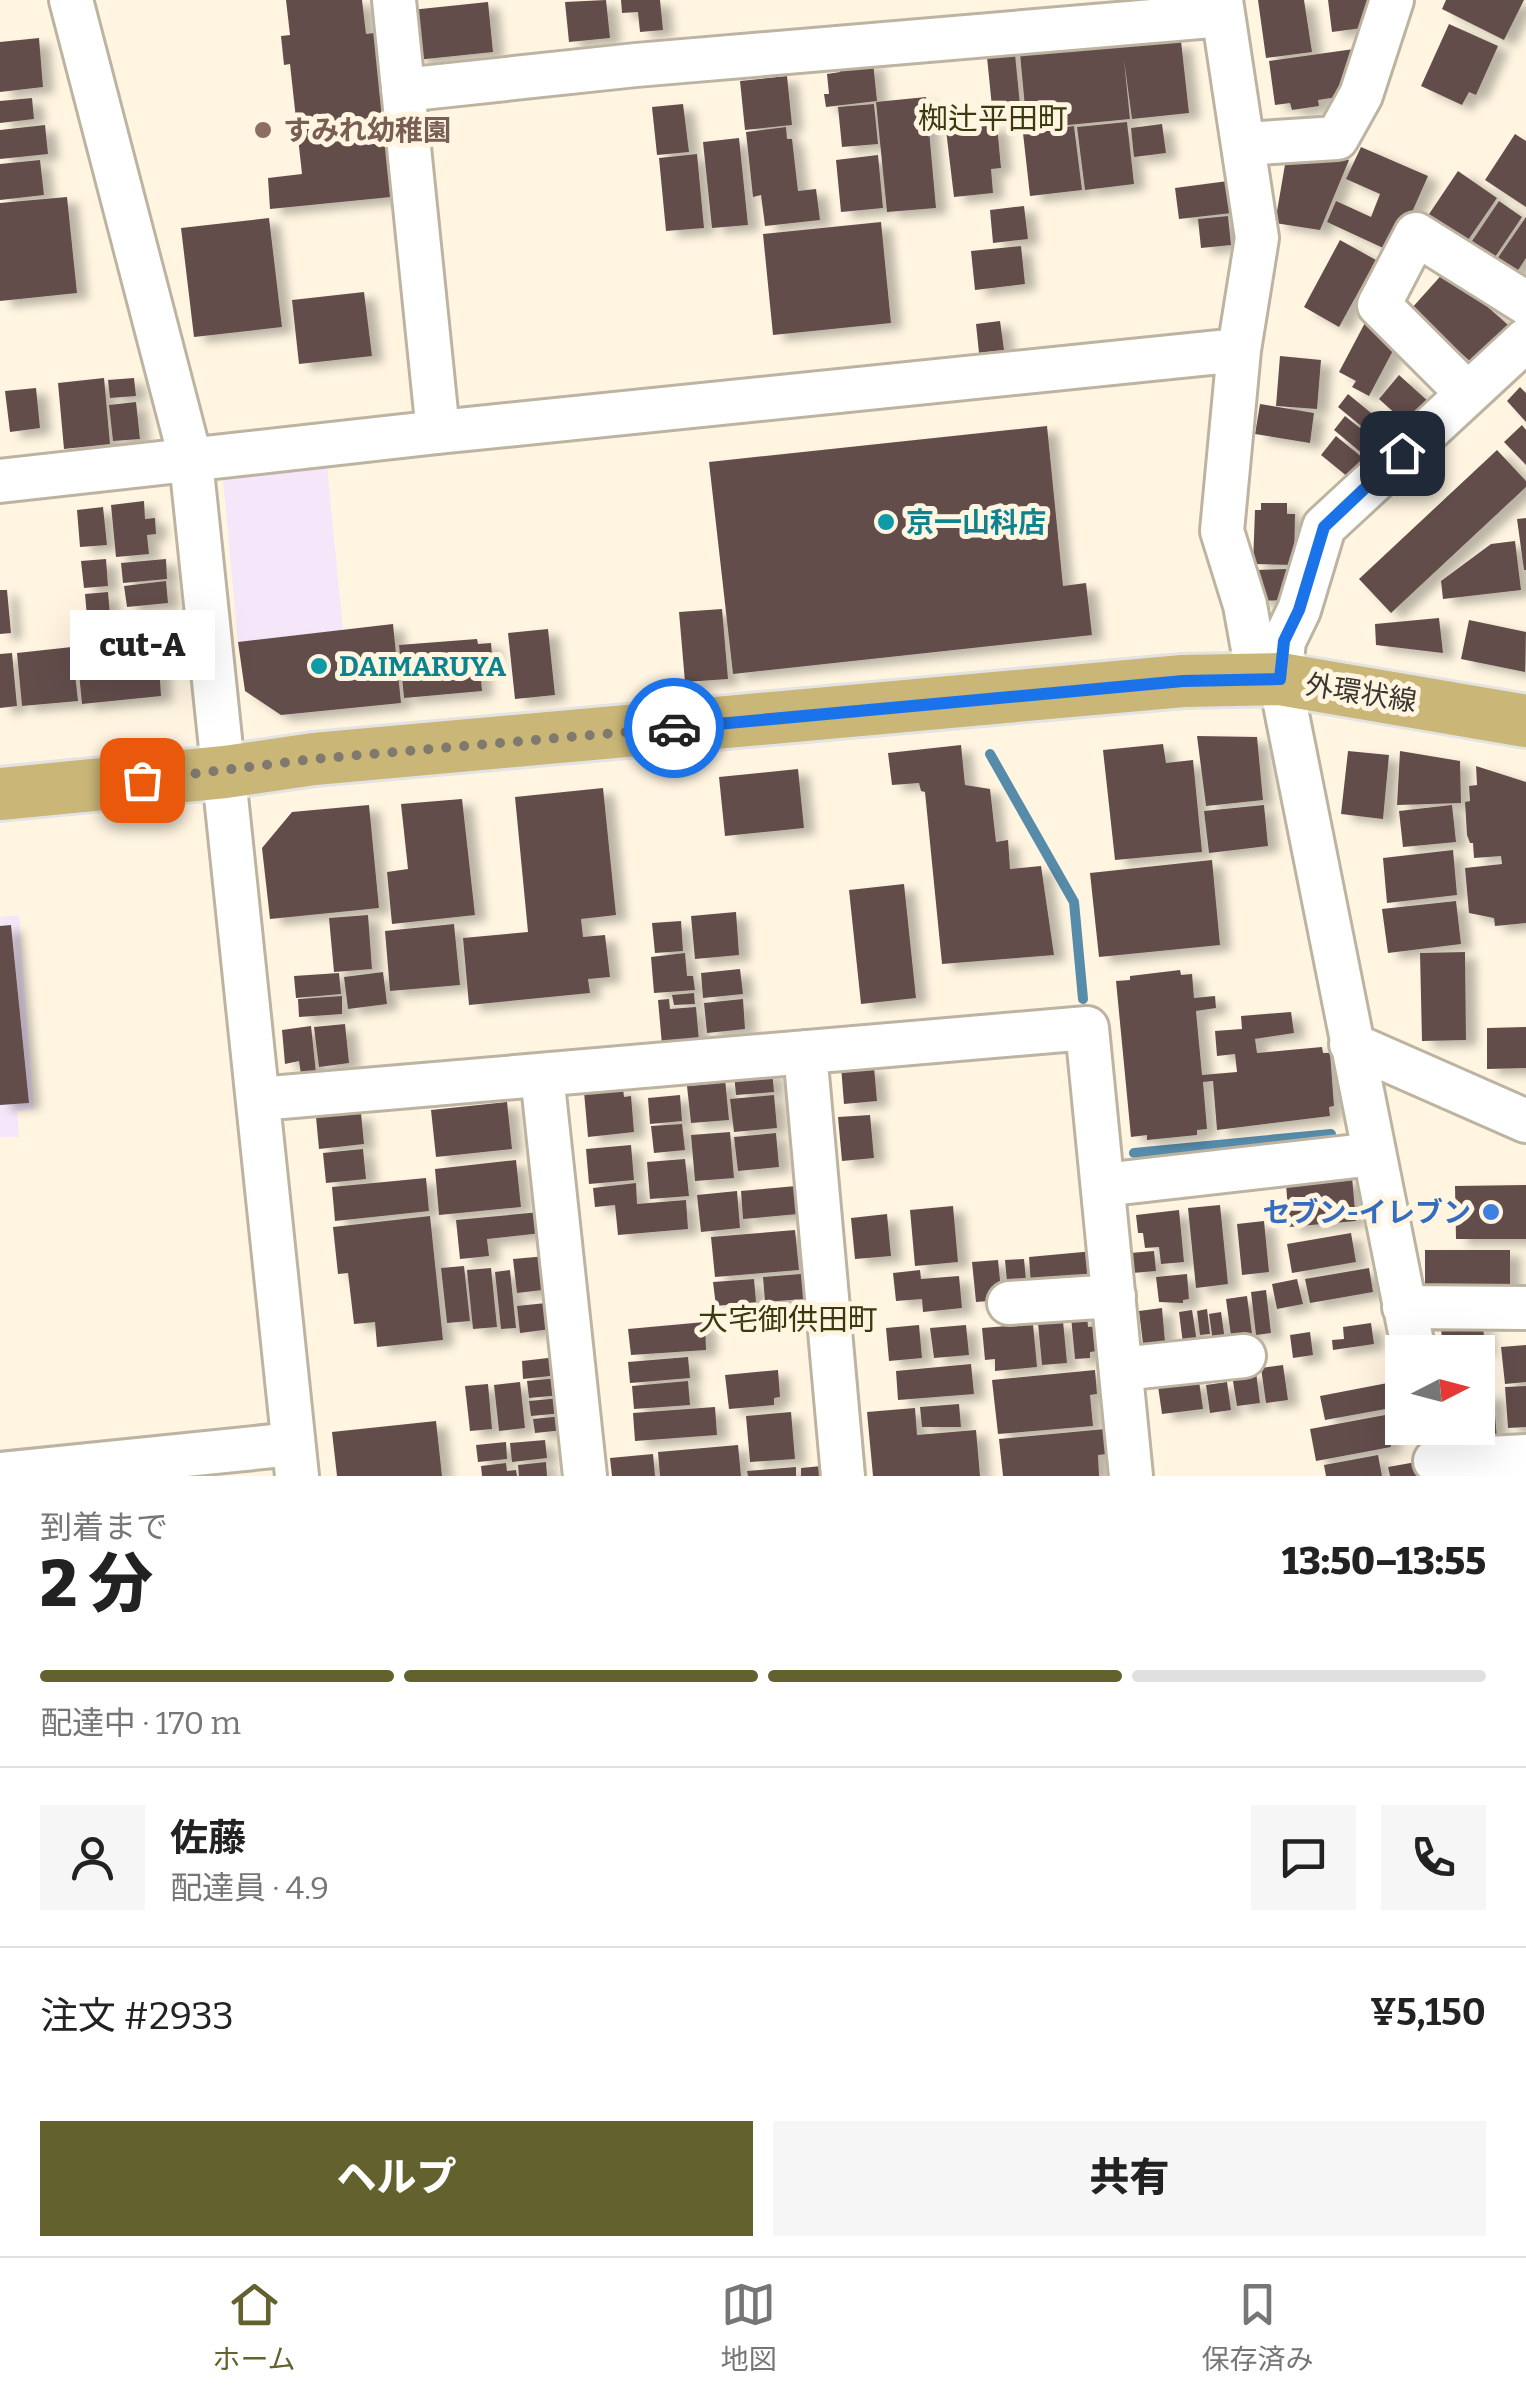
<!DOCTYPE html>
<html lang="ja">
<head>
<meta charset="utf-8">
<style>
	body { margin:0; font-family:Bitter,"Noto Sans JP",serif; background:#f6f6f6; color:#222; height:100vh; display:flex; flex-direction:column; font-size:38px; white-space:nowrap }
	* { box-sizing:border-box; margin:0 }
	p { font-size:32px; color:#767676 }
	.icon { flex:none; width:55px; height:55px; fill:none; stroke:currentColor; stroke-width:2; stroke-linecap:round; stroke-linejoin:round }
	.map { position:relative; height:1476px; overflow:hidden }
	.drawer { display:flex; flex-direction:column; background:#fff; flex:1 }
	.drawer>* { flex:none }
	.needle { width:65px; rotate:84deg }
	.buttons { position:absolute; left:1385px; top:1335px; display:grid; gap:20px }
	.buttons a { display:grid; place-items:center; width:110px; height:110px; border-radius:0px; background:#fff; box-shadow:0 10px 40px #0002; font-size:50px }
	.pin { position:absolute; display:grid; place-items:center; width:85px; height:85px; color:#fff; margin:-42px; border-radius:20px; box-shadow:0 5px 15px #0006 }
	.courier { position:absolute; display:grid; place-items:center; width:100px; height:100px; margin:-50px; border:8px solid #1a73e8; border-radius:50%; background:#fff; color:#222; box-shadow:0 2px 12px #0007 }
	.bubble { position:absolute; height:70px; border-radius:0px; background:#fff; box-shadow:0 10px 40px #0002; font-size:32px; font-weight:800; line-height:70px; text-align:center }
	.headline em { font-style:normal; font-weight:800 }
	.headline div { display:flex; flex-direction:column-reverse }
	.headline { display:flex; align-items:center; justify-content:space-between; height:170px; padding:0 40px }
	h1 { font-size:65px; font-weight:800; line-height:75px }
	.bar { display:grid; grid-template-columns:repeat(4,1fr); gap:15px 10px; align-content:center; height:120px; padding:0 40px }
	.bar i { height:12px; border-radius:8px; background:#e0e0e0 }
	.bar .current { background:#63612e }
	.bar p { grid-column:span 4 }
	.line { display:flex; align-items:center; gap:25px; padding:0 40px; border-top:2px solid #e0e0e0 }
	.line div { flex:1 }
	.round { display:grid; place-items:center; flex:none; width:105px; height:105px; border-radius:0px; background:#f6f6f6 }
	.cta { display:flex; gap:20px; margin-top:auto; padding:20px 40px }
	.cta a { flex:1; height:115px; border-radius:0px; background:#63612e; color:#fff; font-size:40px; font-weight:800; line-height:115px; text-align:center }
	.cta a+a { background:#f6f6f6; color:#222 }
	.dock { display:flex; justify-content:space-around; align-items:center; height:140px; border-top:2px solid #e0e0e0; background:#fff; font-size:28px; color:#767676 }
	.dock a { display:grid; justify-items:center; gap:5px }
	.dock .current { color:#63612e }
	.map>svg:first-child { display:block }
	.commercial { fill:#f5e6f9 }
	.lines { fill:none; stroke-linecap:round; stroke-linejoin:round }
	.stream { stroke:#568baa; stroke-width:10 }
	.building { fill:#624e4b; filter:url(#shadow) }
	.minor-casing { stroke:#bdb3a1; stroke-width:48 }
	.major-casing { stroke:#e4e3e2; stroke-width:58 }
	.minor { stroke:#fff; stroke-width:42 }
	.major { stroke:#cab677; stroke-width:52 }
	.done { stroke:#807a6e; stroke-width:10; stroke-dasharray:0 18 }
	.route { stroke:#1a73e8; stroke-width:12 }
	.education-dot { fill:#8d6e63; stroke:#fff5e1; stroke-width:4 }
	.culture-dot { fill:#0f9aa8; stroke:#fff5e1; stroke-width:4 }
	.shop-dot { fill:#3f7fe0; stroke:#fff5e1; stroke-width:4 }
	.labels { text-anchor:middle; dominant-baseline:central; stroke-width:10; stroke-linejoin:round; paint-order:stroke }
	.education-label { font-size:28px; font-weight:bold; fill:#785e54; stroke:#fff5e1; text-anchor:start }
	.culture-label { font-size:28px; font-weight:bold; fill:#0d838f; stroke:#fff5e1; text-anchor:start }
	.street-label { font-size:28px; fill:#3b3730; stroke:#fff5e1 }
	.shop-label { font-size:28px; font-weight:bold; fill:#366cbe; stroke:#fff5e1; text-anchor:end }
	.neighbourhood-label { font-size:30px; fill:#3b390f; stroke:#fff5e1 }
</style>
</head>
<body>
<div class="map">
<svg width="1526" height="1476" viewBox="0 0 1526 1476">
	<defs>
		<filter id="shadow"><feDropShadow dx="11" dy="6" stdDeviation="5" flood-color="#0004"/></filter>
	</defs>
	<rect width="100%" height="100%" fill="#fff5e1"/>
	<path class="commercial" d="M325 445 343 630 238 642 221 457Z
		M19 915 34 1109 17 1111 19 1137H0V917Z"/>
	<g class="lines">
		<path class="stream" d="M990 754 1074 902 1083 999
			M1134 1153 1331 1134"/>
	</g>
	<path class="building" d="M286 0H362L366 34 374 33 391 197 270 209 268 178 302 174 290 64 284 65 281 36 290 35Z
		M606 0 610 38 569 42 565 2Z
		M621 0H660L663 30 640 32 638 12 622 13Z
		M1258 0H1304L1312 52 1266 58Z
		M1328 0H1374L1377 26 1332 32Z
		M1446 0H1524L1504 40 1442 9Z
		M488 2 493 52 416 60 411 10Z
		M1449 24 1498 46 1476 95 1469 92 1462 105 1421 86Z
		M1141 29 1142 45 1181 41 1189 113 1132 119 1124 60 1130 119 1027 129 1019 43Z
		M39 38 43 87 0 92V42Z
		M1014 44 1021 115 993 117 986 47Z
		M1361 48 1349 95 1318 100 1319 106 1292 110 1290 103 1275 105 1269 61Z
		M873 62 877 101 826 107 824 94H829L827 74 840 72 839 66Z
		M787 76 792 125 745 130 740 81Z
		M926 97 936 208 887 212 876 102Z
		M32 98 34 119 0 123V101Z
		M683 104 689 152 657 155 652 107Z
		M874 104 878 144 842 147 838 107Z
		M1127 122 1134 184 1085 190 1077 127Z
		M1162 124 1166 153 1134 157 1131 128Z
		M45 125 48 154 0 159V130Z
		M997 125 1001 168 991 169 993 193 954 197 946 130Z
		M1074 126 1082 190 1030 196 1023 133Z
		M786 127 787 139H792L798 191 816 189 820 220 765 226 761 195 753 197 746 132Z
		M1515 134 1526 141V207L1485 180Z
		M739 138 748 225 712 228 703 142Z
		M1288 147 1349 160 1320 230 1275 223Z
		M1361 147 1428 176 1394 253 1327 222 1336 201 1371 217 1380 194 1346 179Z
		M697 154 704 228 666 231 659 158Z
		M878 155 883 208 841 212 836 160Z
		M40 160 44 195 0 200V164Z
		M1458 171 1497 198 1464 246 1425 220Z
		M1228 181 1232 213 1179 219 1175 188Z
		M67 197 77 293 0 301V203Z
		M1499 201 1522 217 1493 260 1470 244Z
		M1024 206 1028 239 993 243 990 210Z
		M1228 216 1231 245 1201 248 1198 219Z
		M1526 217V258L1515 275 1495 262Z
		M269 218 282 327 194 337 181 228Z
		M881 222 891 323 773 335 763 234Z
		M1340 240 1376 260 1339 327 1304 307Z
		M1021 246 1025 284 975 290 971 251Z
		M1446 270 1516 332 1482 372 1411 309Z
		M364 292 372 356 299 364 292 300Z
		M1367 319 1397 343 1369 396 1352 387 1356 381 1339 372Z
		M1000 321 1004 350 979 353 976 324Z
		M1280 356 1321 360 1317 409 1276 406Z
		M1399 375 1430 403 1409 426 1379 399Z
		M104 378 110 444 64 449 58 383Z
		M134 378 136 396 110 398 108 380Z
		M1520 387 1526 393V422L1507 401Z
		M36 388 40 428 10 432 5 391Z
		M1348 394 1393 431 1383 444 1338 407Z
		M136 402 140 439 113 441 109 405Z
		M1260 404 1314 413 1310 443 1255 434Z
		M1345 416 1375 440 1364 455 1334 430Z
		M1522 425 1526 430V465L1504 442Z
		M1047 426 1063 586 1086 583 1092 635 733 674 709 462Z
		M1336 436 1363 458 1348 477 1321 455Z
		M1497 450 1526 481V487L1391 613 1359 579Z
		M144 501 145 519 155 518 156 534 147 535 149 554 116 557 111 505Z
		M1261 503H1287V514H1295L1294 565 1253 564 1255 510H1261Z
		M103 507 107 545 80 547 77 510Z
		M1526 518V570H1524L1517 519Z
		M1515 541 1521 590 1443 599 1441 581 1491 544Z
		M106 559 108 586 84 588 81 561Z
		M166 559 167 579 123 583 121 563Z
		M1286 569 1287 600 1257 601 1256 570Z
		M166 581 168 603 127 607 124 586Z
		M0 590H7L11 633 0 634Z
		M108 592 111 626 88 628 85 594Z
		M722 609 728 679 685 682 679 612Z
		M1439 618 1443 653 1376 645 1375 624Z
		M1469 620 1526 632 1525 672 1461 659Z
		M393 624 401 703 281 715 245 691 238 642Z
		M548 629 555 695 515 699 508 633Z
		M176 632 179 660 159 663 161 696 82 704 76 643Z
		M477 639 478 644 491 643 493 667 480 668 482 691 404 698 399 645Z
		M72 647 78 701 22 706 17 653Z
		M12 653 17 706 0 708V654Z
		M1197 736 1257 737 1263 800 1206 806Z
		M1163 744 1166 763 1193 760 1202 852 1115 860 1103 750Z
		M961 745 965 785 990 789 996 842 1008 840 1010 869 1041 866 1054 955 942 964 925 792 921 791 919 783 892 785 888 753Z
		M1348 751 1389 755 1383 819 1341 814Z
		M1400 751 1460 761 1461 803 1397 805Z
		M1476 766 1526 782V923L1495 926 1494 918 1469 913 1465 868 1502 864 1501 856 1474 858 1473 843H1470L1467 835 1465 802 1470 801 1469 786 1477 785Z
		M798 769 804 828 725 836 719 777Z
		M603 788 616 915 581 919 583 937 605 935 610 977 588 979 590 993 469 1005 463 938 528 932 515 797Z
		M462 799 475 915 392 924 387 872 408 869 401 804Z
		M369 805 379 908 270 919 262 848 292 812Z
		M1264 805 1268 846 1209 853 1204 811Z
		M1452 805 1456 842 1403 847 1399 811Z
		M1453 850 1457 895 1387 903 1383 858Z
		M1212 860 1220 945 1099 957 1090 873Z
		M904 884 916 998 861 1004 849 890Z
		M1456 901 1461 944 1388 953 1382 909Z
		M736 912 739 955 695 959 691 916Z
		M368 915 372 969 334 972 329 918Z
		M681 921 683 951 655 953 652 923Z
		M454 924 460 985 390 991 385 931Z
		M11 925 29 1103 0 1105V926Z
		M1465 952 1466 1040 1422 1041 1420 953Z
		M685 953 687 976H693L695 990 654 993 651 957Z
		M740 969 743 994 703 998 701 973Z
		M1180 970 1181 975 1192 974 1194 998 1215 996 1216 1008 1196 1011 1202 1075 1237 1072 1235 1054 1217 1056 1215 1031 1242 1029 1241 1016 1291 1012 1294 1033 1242 1041 1255 1039 1257 1053 1322 1047 1323 1053H1330L1334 1106 1329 1107 1330 1116 1217 1130 1213 1081 1203 1082 1207 1129 1197 1130V1135L1147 1140V1135L1131 1137 1116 981 1130 980V976Z
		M383 972 387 1004 348 1009 344 977Z
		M339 973 341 994 296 998 294 976Z
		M694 993 695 1004 674 1005 672 995Z
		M342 996V1014L299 1017 298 999Z
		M669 999 670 1009 696 1007 699 1041 662 1045 658 1000Z
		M743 999 745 1029 707 1033 704 1003Z
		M345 1024 349 1063 319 1067 314 1027Z
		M311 1026 316 1073 301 1074 299 1061 285 1064 282 1030Z
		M1526 1027V1068L1487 1069V1028Z
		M841 1066 874 1067 877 1101 844 1104Z
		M772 1070 774 1092 736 1095 734 1074Z
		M725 1079 729 1120 691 1123 687 1086 710 1084V1080Z
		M623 1088 624 1097 631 1096 634 1132 588 1137 584 1092Z
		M680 1095 682 1121 650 1124 648 1098Z
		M774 1095 777 1128 734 1132 730 1099Z
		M507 1102 512 1149 436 1157 431 1110Z
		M361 1113 364 1144 319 1149 316 1117Z
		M870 1115 874 1158 842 1161 838 1117Z
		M682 1124 685 1150 654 1153 651 1126Z
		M730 1132 734 1178 695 1181 691 1135Z
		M776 1133 779 1167 738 1171 734 1137Z
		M631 1145 634 1180 589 1184 586 1149Z
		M363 1149 366 1179 326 1183 323 1153Z
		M685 1159 689 1196 650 1199 647 1162Z
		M516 1160 521 1207 439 1215 435 1169Z
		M1352 1177 1356 1221 1289 1227 1286 1183Z
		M426 1178 429 1211 335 1221 332 1187Z
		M636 1183 637 1204 686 1200 688 1229 618 1235 615 1205 595 1207 593 1188Z
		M1526 1185V1239H1456L1455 1186Z
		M796 1186 798 1214 743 1219 741 1191Z
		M737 1191 740 1228 701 1232 697 1195Z
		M1220 1205 1228 1284 1196 1288 1188 1208Z
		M953 1206 958 1262 915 1266 910 1210Z
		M1179 1210 1184 1262 1161 1264 1159 1247 1145 1248 1143 1233H1138L1136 1215Z
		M540 1212 542 1233 487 1239 489 1256 460 1259 456 1220Z
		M887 1214 891 1256 855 1259 851 1218Z
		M430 1216 443 1340 377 1347 375 1322 354 1324 348 1273 338 1274 333 1227Z
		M1264 1221 1269 1272 1242 1275 1237 1224Z
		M795 1230 799 1270 715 1277 711 1237Z
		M1351 1233 1356 1262 1292 1273 1287 1244Z
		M1425 1250H1510V1291L1425 1292Z
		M1094 1251 1096 1279 1031 1285 1029 1257Z
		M1154 1251 1156 1271 1132 1273 1130 1253Z
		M547 1256 551 1289 517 1293 513 1259Z
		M1024 1259 1027 1291 1008 1293 1005 1260Z
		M998 1260 1002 1300 976 1302 972 1262Z
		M464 1266 470 1321 447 1323 441 1268Z
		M491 1268 497 1327 473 1329 467 1270Z
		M1369 1268 1373 1292 1310 1303 1305 1279Z
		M510 1270 516 1328 501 1329 495 1272Z
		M920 1270 921 1279 959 1276 962 1308 923 1312 922 1299 896 1301 893 1273Z
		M813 1273 815 1298 765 1302 763 1277Z
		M1187 1274 1189 1299 1183 1300V1303L1159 1302 1156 1277Z
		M754 1279 756 1302 716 1306 713 1282Z
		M1297 1279 1303 1304 1277 1309 1272 1284Z
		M1266 1290 1271 1333 1256 1335 1251 1292Z
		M1247 1296 1252 1334 1231 1336 1226 1299Z
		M556 1302 559 1328 520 1333 517 1306Z
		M1162 1308 1165 1342 1143 1344 1139 1311Z
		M1207 1309 1210 1334 1200 1335 1197 1311Z
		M1192 1310 1197 1342 1183 1344 1179 1312Z
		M1221 1312 1225 1340 1213 1342 1209 1314Z
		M1087 1315 1088 1327 1103 1326 1105 1350 1090 1352V1358L1075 1359 1071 1317Z
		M1063 1321 1067 1363 1042 1365 1038 1323Z
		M705 1322 706 1350 631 1355 628 1329Z
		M1371 1323 1374 1344 1333 1350 1332 1340 1344 1339 1343 1327Z
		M1033 1324 1037 1367 995 1371V1359L985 1360 982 1328Z
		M1483 1324 1485 1351 1443 1352 1441 1328Z
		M919 1325 922 1358 889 1361 886 1328Z
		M966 1325 969 1355 934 1358 930 1328Z
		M1310 1332 1313 1355 1293 1358 1290 1335Z
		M1526 1345V1382L1505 1384 1501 1347Z
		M557 1357 559 1375 523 1379 522 1361Z
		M688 1357 690 1378 630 1383 628 1362Z
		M971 1364 974 1394 898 1400 896 1371Z
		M1283 1365 1288 1400 1266 1403 1261 1368Z
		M778 1370 780 1397 774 1398V1405L729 1409 725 1375Z
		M1095 1370 1097 1394 1090 1395 1093 1426 998 1434 992 1380Z
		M1256 1372 1260 1403 1237 1406 1232 1375Z
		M559 1378 561 1395 529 1398 527 1381Z
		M688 1381 690 1405 634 1409 632 1386Z
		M1199 1381 1203 1409 1162 1414 1158 1386Z
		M1398 1381 1402 1406 1325 1420 1320 1396Z
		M520 1382 525 1428 499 1431 494 1385Z
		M1227 1382 1231 1410 1210 1413 1206 1385Z
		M488 1384 492 1429 470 1431 465 1386Z
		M1526 1386V1427L1508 1428 1505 1387Z
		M1493 1393 1497 1438 1468 1440 1467 1428H1478V1394Z
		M561 1398 563 1413 531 1416 529 1401Z
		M959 1404 961 1427H922L920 1407Z
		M715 1407 717 1435 635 1441 633 1413Z
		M915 1408 917 1435 976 1430 980 1476H873L867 1412Z
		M791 1412 795 1459 750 1462 746 1416Z
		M1385 1415 1391 1447 1316 1461 1310 1429Z
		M563 1416 564 1430 535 1433 533 1419Z
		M436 1421 442 1476H337L332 1432Z
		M1105 1429 1107 1454 1098 1455 1099 1476H1003L999 1439Z
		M545 1440 547 1458 512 1462 510 1443Z
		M506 1442 507 1459 478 1462 476 1445Z
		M738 1445 741 1476H660L658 1452Z
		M653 1454 655 1476H612L610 1458Z
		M1378 1455 1382 1476H1326L1324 1465Z
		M1422 1461 1425 1476H1390L1388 1467Z
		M546 1462 547 1476H519L518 1465Z
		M506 1463 507 1471 516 1470 517 1476H482L481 1466Z
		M832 1465 833 1476H801V1468Z
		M796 1467V1476H748L747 1471Z"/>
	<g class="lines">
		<defs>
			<path id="minor" d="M71 0 191 461 297 1476
				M394 0 438 432
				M1221 0 1257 238 1239 350 1222 531 1245 605 1256 666 1280 679
				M403 90 636 65 1223 15
				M1244 144 1337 138 1361 95 1392 0
				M1467 393 1379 305 1416 234 1526 303
				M0 481 438 432 1239 350
				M1351 1044 1526 1121
				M805 1052 843 1476
				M542 1075 585 1476
				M259 1099 1087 1028 1131 1476
				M1103 1185 1374 1154
				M1009 1303 1114 1296
				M1404 1307 1526 1308
				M1414 1352 1280 679 1284 641 1299 610 1324 527 1526 340
				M1121 1369 1244 1356
				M1435 1461 1526 1456
				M0 1474 293 1444"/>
			<path id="major" d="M0 794 225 772 314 759 1183 681 1280 679 1526 721"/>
		</defs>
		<use href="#minor" class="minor-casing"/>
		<use href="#major" class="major-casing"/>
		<use href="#minor" class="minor"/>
		<use href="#major" class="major"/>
	</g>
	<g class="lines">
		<path class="done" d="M142 780 314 759 674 728"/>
		<path class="route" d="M674 728 1183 681 1280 679 1284 641 1299 610 1324 527 1402 453"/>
	</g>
	<circle class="education-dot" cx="263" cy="130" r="10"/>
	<g class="culture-dot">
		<circle cx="886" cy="522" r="10"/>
		<circle cx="319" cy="666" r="10"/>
	</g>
	<circle class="shop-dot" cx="1491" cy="1212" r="10"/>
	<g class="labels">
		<g class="education-label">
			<text x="283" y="130">すみれ幼稚園</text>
		</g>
		<g class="culture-label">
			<text x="906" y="522">京一山科店</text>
			<text x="339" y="666">DAIMARUYA</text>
		</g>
		<g class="street-label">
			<text transform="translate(1361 693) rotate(9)">外環状線</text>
		</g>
		<g class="shop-label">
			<text x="1471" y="1212">セブン-イレブン</text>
		</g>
		<g class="neighbourhood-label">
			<text x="993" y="119">椥辻平田町</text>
			<text x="788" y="1320">大宅御供田町</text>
		</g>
	</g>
</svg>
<div class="buttons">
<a><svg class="needle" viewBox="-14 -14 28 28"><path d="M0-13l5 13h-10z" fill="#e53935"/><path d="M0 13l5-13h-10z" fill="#767676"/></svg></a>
</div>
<div class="pin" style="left:142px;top:780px;background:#ea580c"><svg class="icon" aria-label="bag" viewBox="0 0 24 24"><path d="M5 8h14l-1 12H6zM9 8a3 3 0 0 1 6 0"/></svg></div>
<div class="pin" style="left:1402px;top:453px;background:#1f2937"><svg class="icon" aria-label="home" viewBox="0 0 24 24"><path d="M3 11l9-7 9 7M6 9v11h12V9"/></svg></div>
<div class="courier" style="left:674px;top:728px"><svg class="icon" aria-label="car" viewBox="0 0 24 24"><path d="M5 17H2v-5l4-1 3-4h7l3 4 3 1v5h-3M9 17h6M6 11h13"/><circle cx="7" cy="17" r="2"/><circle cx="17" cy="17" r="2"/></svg></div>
<div class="bubble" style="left:70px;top:610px;width:145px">cut-A</div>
</div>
<section class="drawer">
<div class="headline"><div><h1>2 分</h1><p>到着まで</p></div><em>13:50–13:55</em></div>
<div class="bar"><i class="current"></i><i class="current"></i><i class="current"></i><i></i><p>配達中 · 170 m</p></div>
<div class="line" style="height:180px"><a class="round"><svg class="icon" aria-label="person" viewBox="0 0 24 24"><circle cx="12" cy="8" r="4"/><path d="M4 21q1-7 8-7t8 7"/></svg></a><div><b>佐藤</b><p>配達員 · 4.9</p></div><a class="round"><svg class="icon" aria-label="chat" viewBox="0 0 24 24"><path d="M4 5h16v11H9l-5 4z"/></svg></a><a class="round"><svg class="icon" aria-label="phone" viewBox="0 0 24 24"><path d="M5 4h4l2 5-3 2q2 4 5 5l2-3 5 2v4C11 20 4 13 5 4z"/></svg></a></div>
<div class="line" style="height:130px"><div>注文 #2933</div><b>¥5,150</b></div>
<div class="cta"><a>ヘルプ</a><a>共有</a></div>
</section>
<nav class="dock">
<a class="current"><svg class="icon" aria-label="home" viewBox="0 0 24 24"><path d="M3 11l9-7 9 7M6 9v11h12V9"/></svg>ホーム</a>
<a><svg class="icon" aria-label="map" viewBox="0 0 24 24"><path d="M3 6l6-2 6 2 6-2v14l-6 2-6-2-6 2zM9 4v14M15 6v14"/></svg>地図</a>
<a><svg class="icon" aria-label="saved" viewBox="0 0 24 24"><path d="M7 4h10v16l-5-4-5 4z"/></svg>保存済み</a>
</nav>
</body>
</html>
